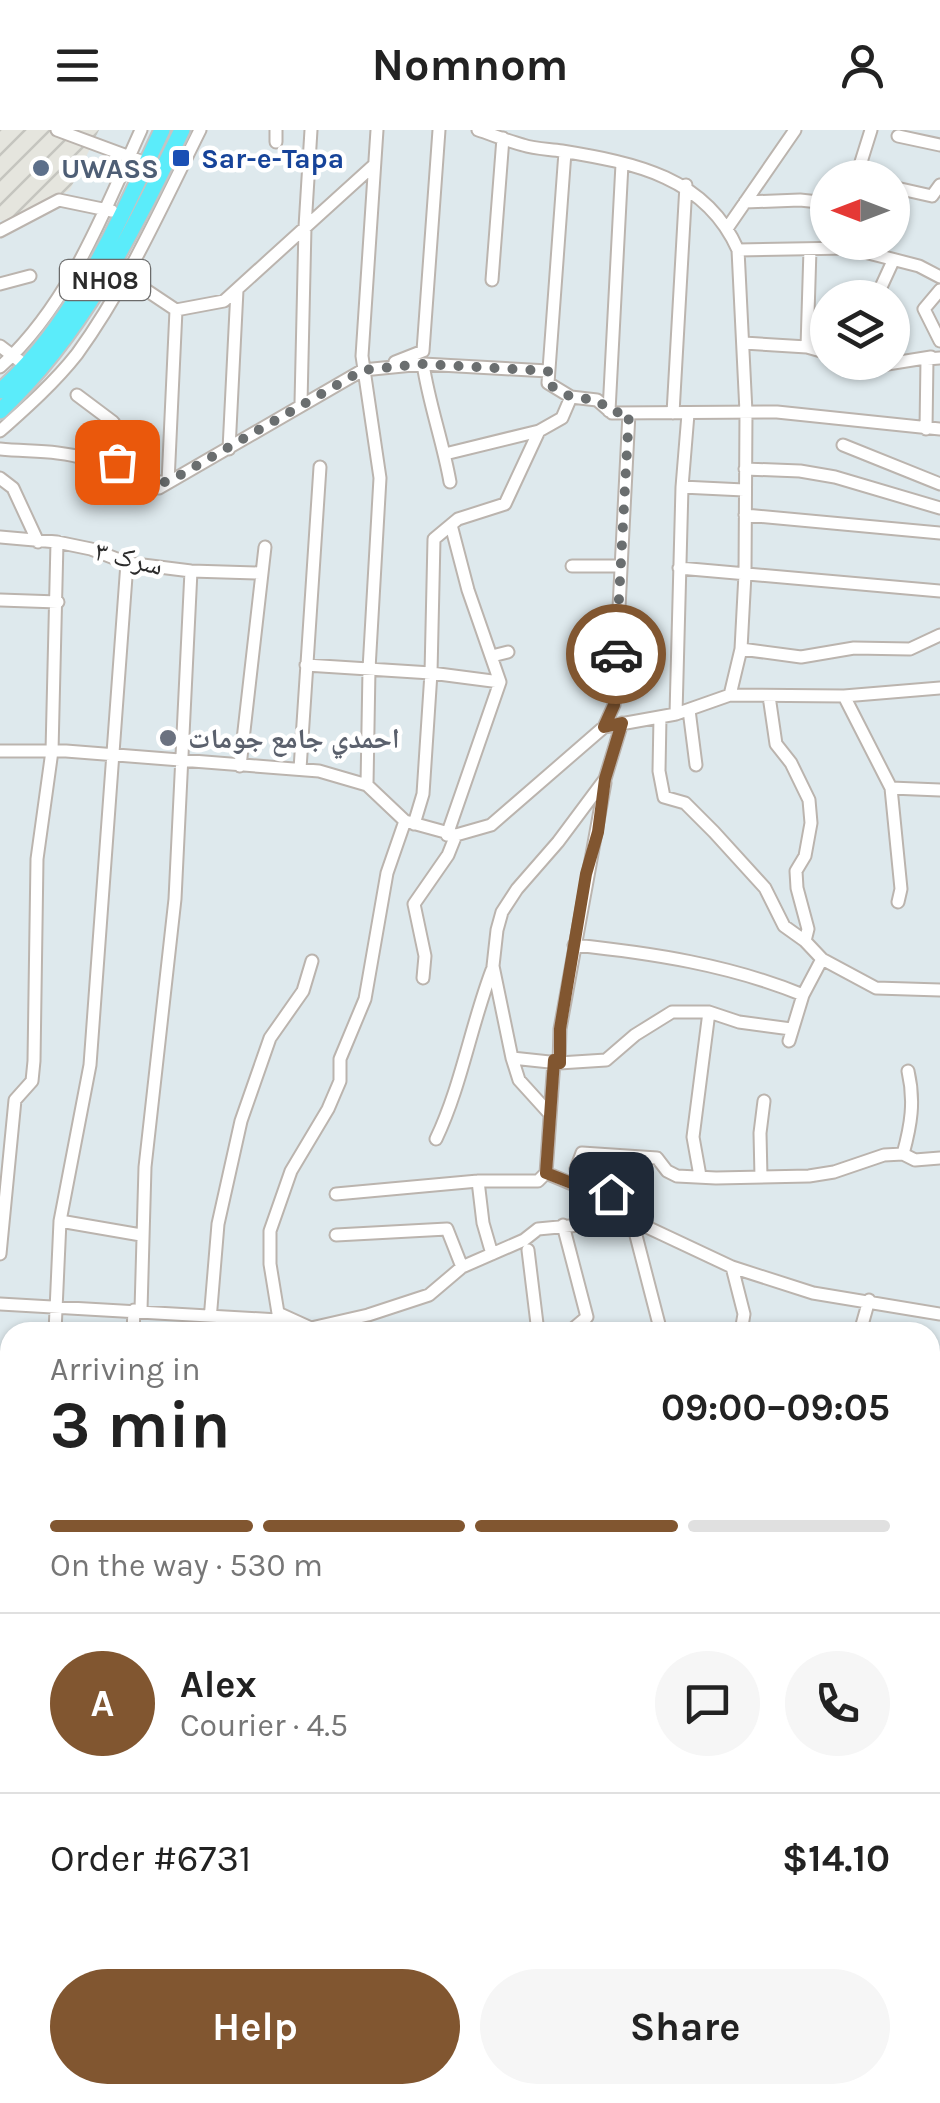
<!DOCTYPE html>
<html lang="en">
<head>
<meta charset="utf-8">
<style>
	body { margin:0; font-family:Karla,"Noto Naskh Arabic",sans-serif; background:#f6f6f6; color:#222; height:100vh; display:flex; flex-direction:column; font-size:38px; white-space:nowrap }
	* { box-sizing:border-box; margin:0 }
	p { font-size:32px; color:#767676 }
	.icon { flex:none; width:55px; height:55px; fill:none; stroke:currentColor; stroke-width:2; stroke-linecap:round; stroke-linejoin:round }
	.map { position:relative; flex:1; overflow:hidden }
	.side { position:absolute; left:0px; top:1192px; width:940px; height:782px; display:flex; flex-direction:column; background:#fff; border-radius:30px 30px 0 0; box-shadow:0 2px 8px #0004 }
	.side>* { flex:none }
	.needle { width:65px; rotate:270deg }
	.fabs { position:absolute; left:810px; top:30px; display:grid; gap:20px }
	.fabs a { display:grid; place-items:center; width:100px; height:100px; border-radius:50%; background:#fff; box-shadow:0 2px 8px #0004; font-size:50px }
	.pin { position:absolute; display:grid; place-items:center; width:85px; height:85px; color:#fff; margin:-42px; border-radius:20px; box-shadow:0 5px 15px #0006 }
	.courier { position:absolute; display:grid; place-items:center; width:100px; height:100px; margin:-50px; border:8px solid #815630; border-radius:50%; background:#fff; color:#222; box-shadow:0 2px 12px #0007 }
	.headline em { font-style:normal; font-weight:700 }
	.headline div { display:flex; flex-direction:column-reverse }
	.headline { display:flex; align-items:center; justify-content:space-between; height:170px; padding:0 50px }
	h1 { font-size:65px; font-weight:700; line-height:75px }
	.bar { display:grid; grid-template-columns:repeat(4,1fr); gap:15px 10px; align-content:center; height:120px; padding:0 50px }
	.bar i { height:12px; border-radius:8px; background:#e0e0e0 }
	.bar .on { background:#815630 }
	.bar p { grid-column:span 4 }
	.line { display:flex; align-items:center; gap:25px; padding:0 50px; border-top:2px solid #e0e0e0 }
	.line div { flex:1 }
	.round { display:grid; place-items:center; flex:none; width:105px; height:105px; border-radius:52px; background:#f6f6f6 }
	.action { display:flex; gap:20px; margin-top:auto; padding:20px 50px }
	.action a { flex:1; height:115px; border-radius:60px; background:#815630; color:#fff; font-size:40px; font-weight:700; line-height:115px; text-align:center }
	.action a+a { background:#f6f6f6; color:#222 }
	header { display:flex; justify-content:space-between; align-items:center; height:130px; padding:0 50px; background:#fff; font-size:45px; font-weight:700 }
	.map>svg:first-child { display:block }
	.industrial { fill:url(#industrial-furrows) }
	.education { fill:#cee3ee }
	.lines { fill:none; stroke-linecap:round; stroke-linejoin:round }
	.stream { stroke:#ec737d; stroke-width:2.5 }
	.canal { stroke:#ec737d; stroke-width:9 }
	.minor-casing { stroke:#bbb4ae; stroke-width:15 }
	.highway-casing { stroke:#c4c4c4; stroke-width:19 }
	.minor { stroke:#fff; stroke-width:11 }
	.highway { stroke:#5becfa; stroke-width:15 }
	.done { stroke:#6a6e6f; stroke-width:10; stroke-dasharray:0 18 }
	.route { stroke:#815630; stroke-width:12 }
	.transit-dot { fill:#1a4fb4; stroke:#fff; stroke-width:4 }
	.service-dot { fill:#5c6f8a; stroke:#fff; stroke-width:4 }
	.worship-dot { fill:#6b7280; stroke:#fff; stroke-width:4 }
	.labels { text-anchor:middle; dominant-baseline:central; stroke-width:9; stroke-linejoin:round; paint-order:stroke }
	.shield { fill:#fff; stroke:#6b6b6b; stroke-width:2.5 }
	.shield-label { font-size:25px; font-weight:bold; fill:#2b2b2b }
	.transit-label { font-size:28px; font-weight:bold; fill:#164399; stroke:#fff; text-anchor:start }
	.service-label { font-size:28px; font-weight:bold; fill:#4e5e75; stroke:#fff; text-anchor:start }
	.street-label { font-size:28px; fill:#2b2b2b; stroke:#fff }
	.worship-label { font-size:28px; font-weight:bold; fill:#5b616d; stroke:#fff; text-anchor:start }
</style>
</head>
<body>
<header><svg class="icon" aria-label="menu" viewBox="0 0 24 24"><path d="M4 6h16M4 12h16M4 18h16"/></svg>Nomnom<svg class="icon" aria-label="person" viewBox="0 0 24 24"><circle cx="12" cy="8" r="4"/><path d="M4 21q1-7 8-7t8 7"/></svg></header>
<div class="map">
<svg width="940" height="1973" viewBox="0 0 940 1973">
	<defs>
		<pattern id="industrial-furrows" width="10" height="10" patternUnits="userSpaceOnUse" patternTransform="scale(2.5)"><rect width="10" height="10" fill="#e5e5de"/><path d="M-1 1l2-2M0 10L10 0M9 11l2-2" fill="none" stroke="#c5c5bf"/></pattern>
	</defs>
	<rect width="100%" height="100%" fill="#dee9ed"/>
	<path class="industrial" d="M0 0H99L70 60 8 93 0 90Z"/>
	<path class="education" d="M0 1630 10 1631V1767H0Z"/>
	<g class="lines">
		<path class="stream" d="M0 1616H10"/>
		<path class="canal" d="M930 1547 940 1546"/>
		<defs>
			<path id="minor" d="M57 0 146 33
				M898 6 940 15
				M276 12V0
				M565 22 548 253 571 267 597 270 612 283 777 282 940 299
				M856 48 871 0
				M892 57 932 66 940 55
				M745 72 800 70 828 73
				M728 97 795 0
				M0 101 59 70 112 81
				M738 120 849 118 919 136 940 147
				M113 138 176 180 224 171 374 35
				M492 150 503 8
				M0 154 30 146
				M940 160 924 179 940 211
				M876 168 893 131
				M744 213 807 217 828 223
				M0 216 25 235
				M807 217 810 119
				M395 232 423 221 439 0
				M862 232 875 236 931 227
				M423 234C429 274 443 312 450 352
				M0 237C69 175 104 82 141 0
				M77 265 113 292 105 310 121 321 118 333 146 352H168L176 180
				M301 273 305 97 311 0
				M609 281 622 34
				M673 283 686 55
				M926 299 927 229 940 228
				M0 301C27 277 55 252 77 224 127 155 162 76 200 0
				M843 315 940 354
				M0 319C29 322 59 320 87 329 116 338 127 360 159 358L363 240 423 234 548 241
				M229 319 237 160
				M445 324 539 301
				M745 339 800 341 835 347 940 378
				M0 348 13 358 38 412
				M682 357 744 360
				M745 385 940 403
				M0 407 57 412 91 419 127 433 191 441 260 443
				M572 436H620
				M679 438 940 461
				M0 470 58 472
				M741 519 801 527 854 518 910 519 940 505
				M492 526 508 522
				M306 535 431 543 500 552
				M730 565 844 566 940 558
				M769 566 776 614 791 633 809 670 811 693 805 726 796 741 797 758 808 799 805 811
				M844 566 891 658 901 759 898 772
				M689 580 696 635
				M676 584 682 357 688 284
				M660 587 659 641 664 667 685 673 714 702 765 758 784 796 805 811 822 829 876 858 940 860
				M604 597 614 575 629 283
				M0 621H66L319 641 367 655 405 691 456 705 491 695 604 597 676 584 730 565 741 519 745 444 746 282 738 120C706 47 635 33 562 21 549 19 535 19 523 15 508 11 493 5 478 0
				M240 636 265 417
				M300 639 320 337
				M367 655 369 539 380 348 362 226 377 0
				M891 658 940 660
				M414 694 423 664 431 543 434 409 458 389 505 374 539 301 562 288 571 267
				M447 705 500 552 468 460 451 395
				M574 815C652 823 730 835 803 865
				M423 848 425 826 414 774 448 725 456 705
				M789 911 803 865 822 829
				M512 928 559 933 606 930 635 905 672 882H709L739 892 791 899
				M559 933 560 899 605 653
				M548 982 519 950 512 928 493 836 497 800 502 782 517 759 558 712 605 649 622 593
				M436 1009C461 957 471 895 492 840
				M903 1024C911 995 915 971 908 941
				M546 1043 589 1061 611 1064 632 1090 732 1137 813 1163 940 1184
				M700 1046 693 1007 709 882
				M761 1047 760 1003 764 971
				M478 1051 483 1093 492 1124
				M578 1055 576 1039 582 1023 657 1028 667 1041 677 1046 716 1048 809 1046 834 1042 884 1025 903 1024 915 1030 940 1028
				M336 1064 478 1051H538L546 1043 554 931
				M60 1091 141 1105
				M563 1095 587 1187 574 1198 575 1202
				M336 1105 447 1099 462 1137
				M528 1120 538 1202
				M0 1124 15 970 32 951 34 931 37 729 52 621 57 412
				M732 1137 744 1184 741 1202
				M0 1174 278 1190V1183L311 1198 368 1185 429 1165 462 1137 524 1110 538 1099 632 1090 661 1202
				M141 1180 145 1037 175 769 191 441
				M278 1183 270 1134V1101L291 1041 328 979 340 951V929L365 869 387 743 405 691
				M278 1190 280 1195 293 1202
				M55 1202 60 1091 90 935 127 433
				M133 1202 134 1180
				M209 1202 218 1094 241 991 270 908 303 861 312 831
				M860 1202 869 1170
				M930 1306H932
				M930 1374 940 1376
				M930 1416 940 1412
				M0 1439H10
				M930 1566 940 1564
				M0 1607 10 1608
				M0 1625 10 1626
				M0 1777H10
				M930 1894 940 1907
				M610 1965 616 1973
				M697 1965 703 1973
				M805 1965 810 1973
				M891 1965 897 1973
				M16 1973 17 1965
				M93 1973 94 1965
				M171 1973V1965
				M240 1973V1965
				M319 1973V1965
				M396 1973 397 1965
				M503 1973 531 1965
				M669 1973 681 1965"/>
			<path id="highway" d="M0 261C74 197 121 87 162 0
				M0 281C84 202 132 102 182 0"/>
		</defs>
		<use href="#minor" class="minor-casing"/>
		<use href="#highway" class="highway-casing"/>
		<use href="#minor" class="minor"/>
		<use href="#highway" class="highway"/>
	</g>
	<g class="lines">
		<path class="done" d="M117 332 146 352H168L363 240 423 234 548 241V254L571 267 597 270 612 282 629 283 616 524"/>
		<path class="route" d="M611 1064 589 1060 546 1043 554 930 560 933V899L586 744 598 702 605 649 622 593 604 597 614 575 616 524"/>
	</g>
	<rect class="transit-dot" x="171" y="18" width="20" height="20" rx="5"/>
	<circle class="service-dot" cx="41" cy="38" r="10"/>
	<circle class="worship-dot" cx="168" cy="608" r="10"/>
	<g class="labels">
		<rect class="shield" x="60" y="130" width="90" height="40" rx="8"/>
		<g class="shield-label">
			<text x="105" y="150">NH08</text>
		</g>
		<g class="transit-label">
			<text x="201" y="28">Sar-e-Tapa</text>
		</g>
		<g class="service-label">
			<text x="61" y="38">UWASS</text>
		</g>
		<g class="street-label">
			<text transform="translate(129 428) rotate(13)">سرک ۳</text>
		</g>
		<g class="worship-label">
			<text x="188" y="608">احمدي جامع جومات</text>
		</g>
	</g>
</svg>
<div class="fabs">
<a><svg class="needle" viewBox="-14 -14 28 28"><path d="M0-13l5 13h-10z" fill="#e53935"/><path d="M0 13l5-13h-10z" fill="#767676"/></svg></a>
<a><svg class="icon" aria-label="layers" viewBox="0 0 24 24"><path d="M12 4l9 5-9 5-9-5zM3 14l9 5 9-5"/></svg></a>
</div>
<div class="pin" style="left:117px;top:332px;background:#ea580c"><svg class="icon" aria-label="bag" viewBox="0 0 24 24"><path d="M5 8h14l-1 12H6zM9 8a3 3 0 0 1 6 0"/></svg></div>
<div class="pin" style="left:611px;top:1064px;background:#1f2937"><svg class="icon" aria-label="home" viewBox="0 0 24 24"><path d="M3 11l9-7 9 7M6 9v11h12V9"/></svg></div>
<div class="courier" style="left:616px;top:524px"><svg class="icon" aria-label="car" viewBox="0 0 24 24"><path d="M5 17H2v-5l4-1 3-4h7l3 4 3 1v5h-3M9 17h6M6 11h13"/><circle cx="7" cy="17" r="2"/><circle cx="17" cy="17" r="2"/></svg></div>
<section class="side">
<div class="headline"><div><h1>3 min</h1><p>Arriving in</p></div><em>09:00–09:05</em></div>
<div class="bar"><i class="on"></i><i class="on"></i><i class="on"></i><i></i><p>On the way · 530 m</p></div>
<div class="line" style="height:180px"><b class="round" style="background:#815630;color:#fff">A</b><div><b>Alex</b><p>Courier · 4.5</p></div><a class="round"><svg class="icon" aria-label="chat" viewBox="0 0 24 24"><path d="M4 5h16v11H9l-5 4z"/></svg></a><a class="round"><svg class="icon" aria-label="phone" viewBox="0 0 24 24"><path d="M5 4h4l2 5-3 2q2 4 5 5l2-3 5 2v4C11 20 4 13 5 4z"/></svg></a></div>
<div class="line" style="height:130px"><div>Order #6731</div><b>$14.10</b></div>
<div class="action"><a>Help</a><a>Share</a></div>
</section>
</div>
</body>
</html>
